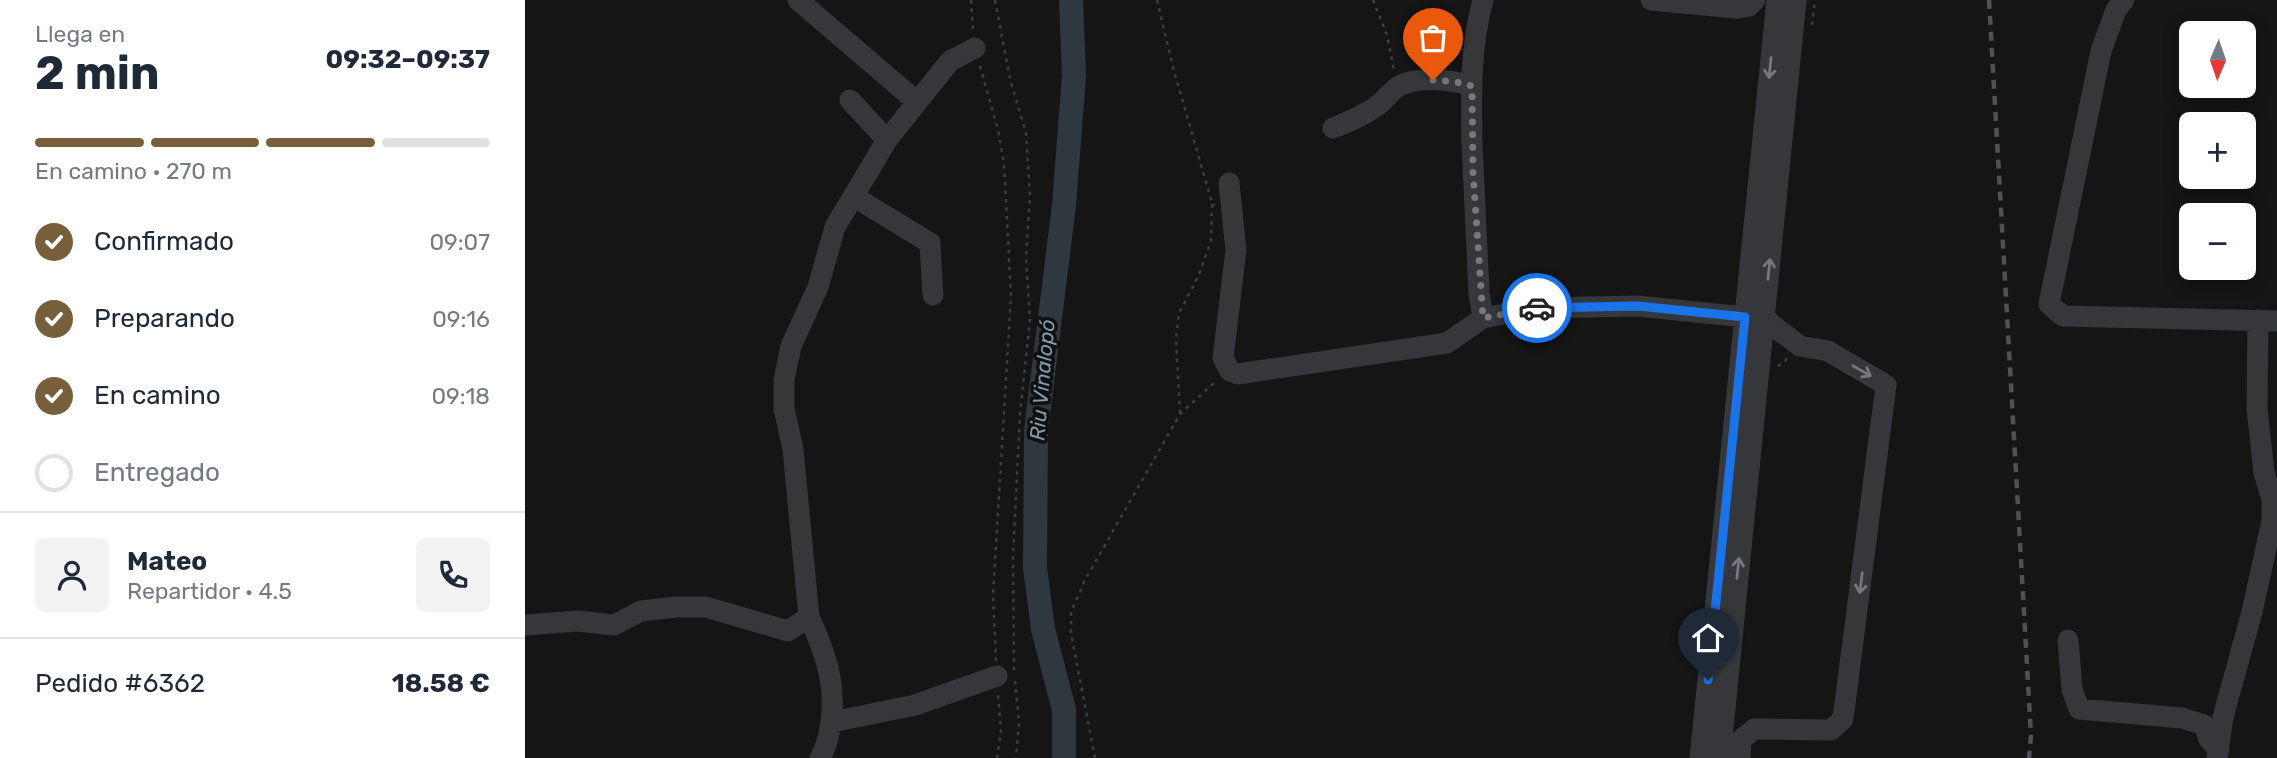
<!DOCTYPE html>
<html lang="es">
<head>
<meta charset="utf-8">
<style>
	body { margin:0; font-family:Rubik,sans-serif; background:#f2f2f3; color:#1f2937; height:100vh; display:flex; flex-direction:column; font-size:26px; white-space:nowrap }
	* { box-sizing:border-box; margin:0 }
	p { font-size:23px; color:#747a83 }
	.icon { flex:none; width:38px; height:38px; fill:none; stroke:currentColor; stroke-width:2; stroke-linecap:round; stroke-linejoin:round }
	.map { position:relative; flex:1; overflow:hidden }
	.details { display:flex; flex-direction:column; background:#fff; width:525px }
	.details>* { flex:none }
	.needle { width:46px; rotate:182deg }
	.controls { position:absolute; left:1654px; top:21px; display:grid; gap:14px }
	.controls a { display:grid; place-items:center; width:77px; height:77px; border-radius:10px; background:#fff; box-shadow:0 4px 18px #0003; font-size:35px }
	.pin { position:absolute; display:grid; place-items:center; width:60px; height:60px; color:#fff; margin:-72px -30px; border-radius:50% 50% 50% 0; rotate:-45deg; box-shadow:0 0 7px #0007 }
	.pin .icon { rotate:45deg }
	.courier { position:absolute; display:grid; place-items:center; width:70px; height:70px; margin:-35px; border:5px solid #1a73e8; border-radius:50%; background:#fff; color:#222; box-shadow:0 2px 9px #0007 }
	.summary em { font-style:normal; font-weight:700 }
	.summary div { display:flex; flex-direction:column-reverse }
	.summary { display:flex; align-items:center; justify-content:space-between; height:119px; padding:0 35px }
	h1 { font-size:46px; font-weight:700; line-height:52px }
	.bar { display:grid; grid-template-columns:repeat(4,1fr); gap:10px 7px; align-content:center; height:84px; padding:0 35px }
	.bar i { height:9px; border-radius:5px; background:#e0e1e3 }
	.bar .current { background:#775f3c }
	.bar p { grid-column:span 4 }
	.line { display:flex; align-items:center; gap:18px; padding:0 35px; border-top:2px solid #e0e1e3 }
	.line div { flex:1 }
	.round { display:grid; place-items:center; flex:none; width:74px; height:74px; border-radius:10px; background:#f2f2f3 }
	ol { padding:0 35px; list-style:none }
	li { display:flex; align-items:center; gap:21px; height:77px }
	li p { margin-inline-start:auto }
	li .icon { padding:7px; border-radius:50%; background:#775f3c; color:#fff; stroke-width:4 }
	li:last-child { color:#747a83 }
	li i { width:38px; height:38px; border:4px solid #e0e1e3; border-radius:50% }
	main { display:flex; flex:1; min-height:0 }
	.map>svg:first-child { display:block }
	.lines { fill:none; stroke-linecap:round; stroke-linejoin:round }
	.river { stroke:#2f383e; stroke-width:24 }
	.path { stroke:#3c3e42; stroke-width:2.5; stroke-dasharray:3.5 5; stroke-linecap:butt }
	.minor { stroke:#36373b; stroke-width:21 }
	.rail { stroke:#4f5156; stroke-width:4.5; stroke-dasharray:9 7; stroke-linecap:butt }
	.oneway { stroke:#75787e }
	.done { stroke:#75787d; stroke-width:7; stroke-dasharray:0 12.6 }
	.route { stroke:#1a73e8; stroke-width:9 }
	.labels { text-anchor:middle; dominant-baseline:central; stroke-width:7; stroke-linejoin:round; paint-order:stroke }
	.water-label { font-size:21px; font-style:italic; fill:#829cad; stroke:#101011 }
</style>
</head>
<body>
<main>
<section class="details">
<div class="summary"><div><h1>2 min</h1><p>Llega en</p></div><em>09:32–09:37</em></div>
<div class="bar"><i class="current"></i><i class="current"></i><i class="current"></i><i></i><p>En camino · 270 m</p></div>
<ol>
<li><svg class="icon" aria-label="check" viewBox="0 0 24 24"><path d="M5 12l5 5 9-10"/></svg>Confirmado<p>09:07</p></li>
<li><svg class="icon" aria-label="check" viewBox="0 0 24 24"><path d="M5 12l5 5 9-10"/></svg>Preparando<p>09:16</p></li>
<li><svg class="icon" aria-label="check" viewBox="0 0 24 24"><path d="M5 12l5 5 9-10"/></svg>En camino<p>09:18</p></li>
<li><i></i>Entregado</li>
</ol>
<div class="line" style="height:126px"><a class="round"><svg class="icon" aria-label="person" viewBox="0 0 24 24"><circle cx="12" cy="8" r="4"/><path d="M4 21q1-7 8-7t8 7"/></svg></a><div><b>Mateo</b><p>Repartidor · 4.5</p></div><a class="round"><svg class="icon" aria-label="phone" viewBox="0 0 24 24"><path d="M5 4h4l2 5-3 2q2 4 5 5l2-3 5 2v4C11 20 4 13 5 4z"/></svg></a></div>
<div class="line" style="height:91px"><div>Pedido #6362</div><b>18.58 €</b></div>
</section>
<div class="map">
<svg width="1752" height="758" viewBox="0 0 1752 758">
	<rect width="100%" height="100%" fill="#151516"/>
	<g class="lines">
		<path class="river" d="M539 758V710L518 629 510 568 511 431 539 205 549 76 546 0"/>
		<path class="path" d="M446 0 448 32
			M470 0 485 79 501 133 505 196 501 257 505 320 495 414 488 556 489 671
			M632 0 649 71 687 203 690 205
			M848 0 862 35 869 70
			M1287 25 1290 0
			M455 66 473 130 479 164 486 296 468 595 471 661
			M1253 366 1260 362 1262 357
			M655 413 651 338 654 313 673 277 686 241 687 203
			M490 681 494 722 491 758
			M472 758 476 730 473 695
			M570 758 546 633V612L560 580 655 414 691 381"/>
		<path class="minor" d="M273 0 391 101
			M958 0C945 47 946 95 947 143 949 193 952 243 954 293L958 318
			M1126 0 1211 8 1224 6 1230 0
			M1599 0 1591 10 1576 51 1524 304 1538 316 1752 321
			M325 100 362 140
			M808 128C823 122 838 116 852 106 860 100 867 89 876 85 897 76 926 80 947 86
			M704 183 711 250 698 358 705 371 713 374 922 343 958 318 1011 308 1113 306 1220 317
			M328 196 405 243 408 295
			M284 617 268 449 259 409V380L266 346 293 287 310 227 362 140 425 61 450 48
			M0 625 53 621 89 625 116 611 150 607H181L263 631 284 617C303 658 314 693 303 738 301 745 299 752 295 758
			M1543 640 1547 689 1554 709 1657 718 1679 725 1684 739 1694 750
			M307 722 390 705 472 676
			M1175 758 1252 0
			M1195 758 1271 0
			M1215 758 1216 740 1229 729 1306 730 1318 719 1361 385 1303 351 1275 346 1247 325 1239 315
			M1692 758 1698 717 1727 612 1747 521V500L1739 472 1732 409 1733 320"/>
		<path class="rail" d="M1464 0 1506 735 1504 758"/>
	</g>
	<defs><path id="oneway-shaft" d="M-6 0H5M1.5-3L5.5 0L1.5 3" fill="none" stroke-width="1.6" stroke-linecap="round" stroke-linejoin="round" transform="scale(1.75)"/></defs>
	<g class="oneway">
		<use href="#oneway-shaft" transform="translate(1245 68) rotate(96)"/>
		<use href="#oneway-shaft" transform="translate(1244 269) rotate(-84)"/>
		<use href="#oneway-shaft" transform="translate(1337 371) rotate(30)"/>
		<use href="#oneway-shaft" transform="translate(1213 568) rotate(-84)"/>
		<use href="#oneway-shaft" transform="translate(1336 583) rotate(97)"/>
	</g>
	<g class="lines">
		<path class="done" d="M908 80 931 82 947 86 948 172 958 318 1012 308"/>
		<path class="route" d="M1012 308 1113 306 1220 317 1183 680"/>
	</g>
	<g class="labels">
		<g class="water-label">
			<text transform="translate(517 380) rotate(-85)">Riu Vinalopó</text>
		</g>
	</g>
</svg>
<div class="controls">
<a><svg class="needle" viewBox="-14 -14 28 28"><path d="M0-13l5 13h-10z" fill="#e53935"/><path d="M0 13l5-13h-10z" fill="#747a83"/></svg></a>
<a>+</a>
<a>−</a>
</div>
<div class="pin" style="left:908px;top:80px;background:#ea580c"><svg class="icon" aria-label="bag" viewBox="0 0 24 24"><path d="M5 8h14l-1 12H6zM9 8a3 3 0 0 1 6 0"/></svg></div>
<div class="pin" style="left:1183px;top:680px;background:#1f2937"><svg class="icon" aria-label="home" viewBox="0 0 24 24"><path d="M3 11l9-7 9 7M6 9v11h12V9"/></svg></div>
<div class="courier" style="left:1012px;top:308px"><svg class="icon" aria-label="car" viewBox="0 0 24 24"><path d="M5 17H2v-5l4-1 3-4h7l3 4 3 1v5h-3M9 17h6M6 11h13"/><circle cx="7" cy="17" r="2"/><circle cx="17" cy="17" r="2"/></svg></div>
</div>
</main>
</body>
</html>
